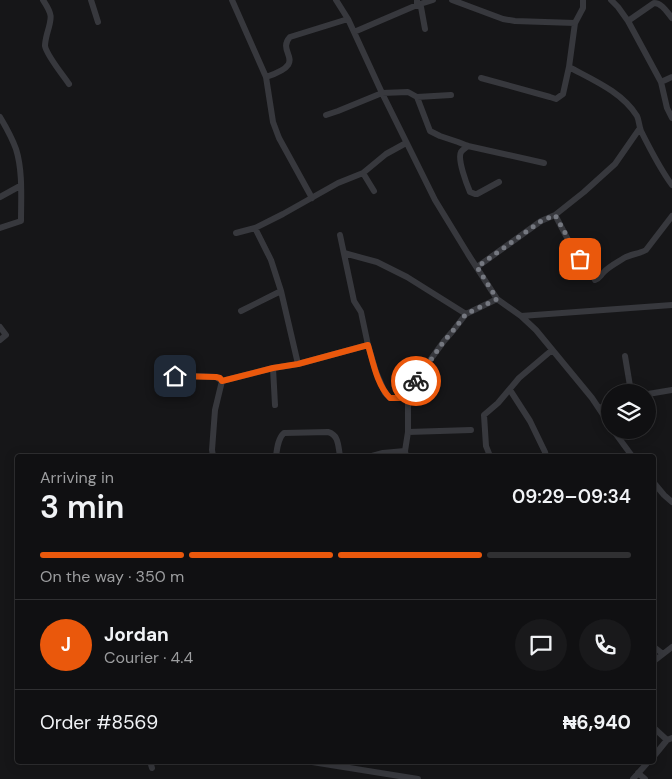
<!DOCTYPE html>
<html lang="en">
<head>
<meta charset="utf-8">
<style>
	body { margin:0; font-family:"DM Sans",sans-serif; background:#19191b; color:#f1f3f6; height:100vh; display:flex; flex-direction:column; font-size:19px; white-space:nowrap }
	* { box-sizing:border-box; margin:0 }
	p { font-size:16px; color:#9c9d9f }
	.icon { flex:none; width:28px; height:28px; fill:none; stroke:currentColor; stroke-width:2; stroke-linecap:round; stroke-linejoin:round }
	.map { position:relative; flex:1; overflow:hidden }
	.details { position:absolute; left:15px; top:454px; width:641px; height:310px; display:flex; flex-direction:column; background:#101012; border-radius:5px; box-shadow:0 2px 12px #0003,0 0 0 1px #303032 }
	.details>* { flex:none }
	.tools { position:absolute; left:601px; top:384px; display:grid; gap:10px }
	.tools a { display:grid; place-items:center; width:55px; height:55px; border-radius:50%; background:#101012; box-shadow:0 2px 12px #0003,0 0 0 1px #303032; font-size:25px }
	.pin { position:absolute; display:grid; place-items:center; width:42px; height:42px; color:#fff; margin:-21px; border-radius:10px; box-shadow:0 2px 8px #0006 }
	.courier { position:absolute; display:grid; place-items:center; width:50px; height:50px; margin:-25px; border:4px solid #ea580c; border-radius:50%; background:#fff; color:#222; box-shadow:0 1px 6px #0007 }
	.overview em { font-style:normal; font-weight:600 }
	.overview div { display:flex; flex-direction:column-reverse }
	.overview { display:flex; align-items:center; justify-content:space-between; height:85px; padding:0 25px }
	h1 { font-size:32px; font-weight:600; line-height:38px }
	.bar { display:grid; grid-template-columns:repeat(4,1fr); gap:8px 5px; align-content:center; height:60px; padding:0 25px }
	.bar i { height:6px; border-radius:4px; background:#303032 }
	.bar .current { background:#ea580c }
	.bar p { grid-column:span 4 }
	.line { display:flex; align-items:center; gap:12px; padding:0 25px; border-top:1px solid #303032 }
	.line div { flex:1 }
	.round { display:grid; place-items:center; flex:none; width:52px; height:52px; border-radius:26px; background:#19191b }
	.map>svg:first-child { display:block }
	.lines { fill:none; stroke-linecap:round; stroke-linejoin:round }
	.minor { stroke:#37383d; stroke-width:6 }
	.done { stroke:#757880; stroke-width:5; stroke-dasharray:0 9 }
	.route { stroke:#ea580c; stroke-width:6 }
</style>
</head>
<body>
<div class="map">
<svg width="672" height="779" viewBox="0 0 672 779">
	<rect width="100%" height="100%" fill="#161618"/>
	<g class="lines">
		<path class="minor" d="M43 0C53 15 52 17 47 34 46 38 45 42 45 46 47 56 63 75 69 84
			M91 0 98 22
			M232 0 266 77 273 122 279 138 312 198
			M336 0 348 19 382 93 435 200 468 254 497 299 521 316 672 305
			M417 0V5L421 7 425 29
			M452 0 503 19 515 21 575 23
			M611 0 618 7 628 21 661 82 667 108 672 118
			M628 21 654 3C662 3 667 12 672 18
			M354 32 417 5 433 0
			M569 67C593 80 622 92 637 116 639 120 639 126 641 131 650 149 660 169 672 185
			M266 77C311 62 275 53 290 37L348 19
			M481 78 550 97 556 99 563 94 569 67 575 23 583 8V0
			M661 82 672 77
			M417 97 430 131 440 136 458 142 468 146 544 163
			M326 115 338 111 382 93 408 92 417 97 451 95
			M0 117C6 127 12 138 16 149 23 171 21 199 21 221L0 228
			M468 146C466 148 463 149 461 152 457 159 467 185 470 192L475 194H477L499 182
			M363 173 374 191
			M0 197 20 186
			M555 215C563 229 579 265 592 273L595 280C600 278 600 276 604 272 608 267 618 262 624 258 631 254 639 254 646 250L672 216
			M255 228 271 260 281 291 298 364
			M236 233 255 228 283 214 338 183 363 173 386 154 406 143
			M340 235 354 301 361 312 368 345 376 372 385 393 390 398H408
			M344 253 377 262 407 277 466 314
			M477 267 541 221 555 215 584 192 615 164 640 128
			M241 311 281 291
			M521 316 536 330 592 398 610 425
			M0 327 6 335 0 340
			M625 356 631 392
			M273 368 275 405
			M175 375 216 377 222 381
			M222 381 273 368 298 364 368 345
			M510 390 530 421 545 452 546 456
			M648 394 672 390
			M599 408 610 404
			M613 430 632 456
			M408 432 471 430
			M213 456 212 450 215 410 222 381
			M276 456C277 449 278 438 284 433L328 432C339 435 338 446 340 456
			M372 456 383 453 405 451
			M406 456 405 451 408 432V398L415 381 444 341 452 332 466 314 497 299
			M490 456 486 446 484 415 498 403 519 378 552 350
			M654 483 664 495 672 502
			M654 647 663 654
			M654 661 672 647
			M654 728 667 740
			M654 756 667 740 672 738
			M150 761 152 768
			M306 761 418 779
			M638 773 645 779
			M633 779 649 761"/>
	</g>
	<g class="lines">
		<path class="done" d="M416 381 444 341 452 332 466 314 497 299 477 267 541 221 555 215 580 259"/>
		<path class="route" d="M175 376 216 377 220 378 222 381 273 368 298 364 368 345C373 362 377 385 390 398H408L416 381"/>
	</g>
</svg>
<div class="tools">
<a><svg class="icon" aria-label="layers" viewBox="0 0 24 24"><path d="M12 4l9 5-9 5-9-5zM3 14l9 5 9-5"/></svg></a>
</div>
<div class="pin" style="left:580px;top:259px;background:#ea580c"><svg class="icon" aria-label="bag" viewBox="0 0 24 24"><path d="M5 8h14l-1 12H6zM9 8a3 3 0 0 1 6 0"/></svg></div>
<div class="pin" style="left:175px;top:376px;background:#1f2937"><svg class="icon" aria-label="home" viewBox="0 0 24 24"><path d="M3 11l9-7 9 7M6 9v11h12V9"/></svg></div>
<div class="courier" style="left:416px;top:381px"><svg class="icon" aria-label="bike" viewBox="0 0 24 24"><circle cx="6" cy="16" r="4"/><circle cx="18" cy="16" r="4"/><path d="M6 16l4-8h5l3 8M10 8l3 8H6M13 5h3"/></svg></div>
<section class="details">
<div class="overview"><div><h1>3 min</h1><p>Arriving in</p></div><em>09:29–09:34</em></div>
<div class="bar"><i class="current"></i><i class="current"></i><i class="current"></i><i></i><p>On the way · 350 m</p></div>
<div class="line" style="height:90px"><b class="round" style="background:#ea580c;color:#fff">J</b><div><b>Jordan</b><p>Courier · 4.4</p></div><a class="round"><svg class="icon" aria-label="chat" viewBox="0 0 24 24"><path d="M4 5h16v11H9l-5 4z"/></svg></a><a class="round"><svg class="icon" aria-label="phone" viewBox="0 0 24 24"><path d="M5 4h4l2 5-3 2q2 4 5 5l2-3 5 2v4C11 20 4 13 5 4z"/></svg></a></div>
<div class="line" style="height:65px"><div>Order #8569</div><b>₦6,940</b></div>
</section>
</div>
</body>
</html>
